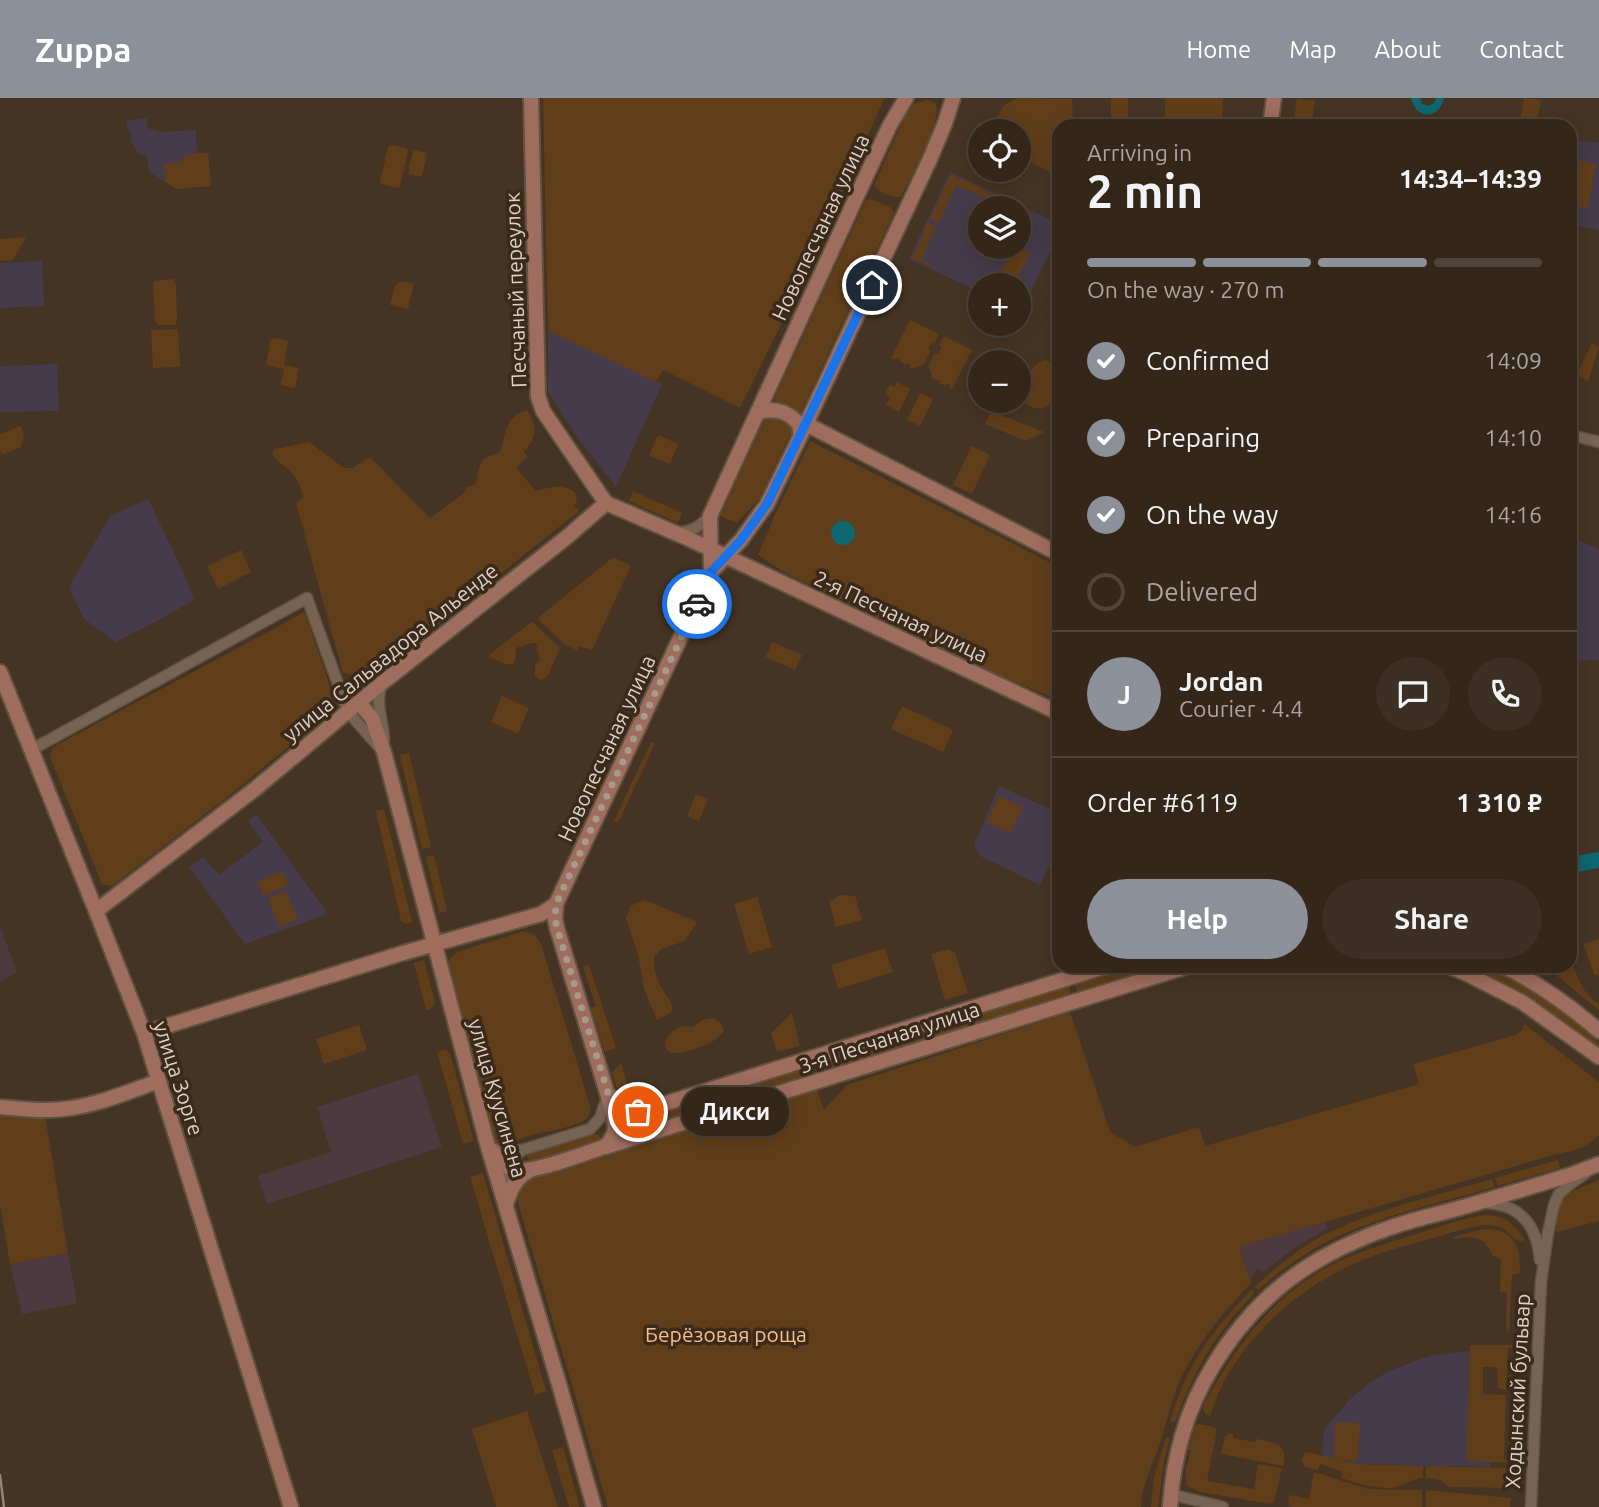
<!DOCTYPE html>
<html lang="en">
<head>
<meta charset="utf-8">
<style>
	body { margin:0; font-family:Ubuntu,sans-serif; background:#3c2f23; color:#f1f3f6; height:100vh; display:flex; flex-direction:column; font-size:26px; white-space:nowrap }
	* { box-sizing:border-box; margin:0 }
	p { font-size:23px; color:#a9a5a2 }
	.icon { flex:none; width:38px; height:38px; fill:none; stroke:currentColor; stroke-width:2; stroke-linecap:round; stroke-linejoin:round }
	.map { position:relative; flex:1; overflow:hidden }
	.side { position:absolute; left:1052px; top:21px; width:525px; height:854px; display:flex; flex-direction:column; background:#34271a; border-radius:21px; box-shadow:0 4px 18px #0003,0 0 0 2px #4e4439 }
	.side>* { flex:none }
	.buttons { position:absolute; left:968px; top:21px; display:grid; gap:14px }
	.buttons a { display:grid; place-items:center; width:63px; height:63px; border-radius:50%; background:#34271a; box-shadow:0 4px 18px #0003,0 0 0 2px #4e4439; font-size:35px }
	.pin { position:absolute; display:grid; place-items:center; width:60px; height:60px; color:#fff; margin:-30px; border:4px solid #fff; border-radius:50%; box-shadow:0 2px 7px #0007 }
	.courier { position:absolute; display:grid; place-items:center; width:70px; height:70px; margin:-35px; border:5px solid #1a73e8; border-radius:50%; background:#fff; color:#222; box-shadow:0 2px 9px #0007 }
	.bubble { position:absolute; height:49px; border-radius:24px; background:#34271a; box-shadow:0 4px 18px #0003,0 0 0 2px #4e4439; font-size:23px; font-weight:700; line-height:49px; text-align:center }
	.summary em { font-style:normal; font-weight:700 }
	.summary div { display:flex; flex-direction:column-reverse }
	.summary { display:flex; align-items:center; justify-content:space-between; height:119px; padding:0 35px }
	h1 { font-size:46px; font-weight:700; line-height:52px }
	.bar { display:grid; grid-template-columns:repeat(4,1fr); gap:10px 7px; align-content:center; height:84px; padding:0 35px }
	.bar i { height:9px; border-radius:5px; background:#4e4439 }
	.bar .on { background:#8c9099 }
	.bar p { grid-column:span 4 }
	.line { display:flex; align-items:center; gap:18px; padding:0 35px; border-top:2px solid #4e4439 }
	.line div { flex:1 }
	.round { display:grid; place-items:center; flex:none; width:74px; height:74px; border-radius:37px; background:#3c2f23 }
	ol { padding:0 35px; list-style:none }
	li { display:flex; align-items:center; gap:21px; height:77px }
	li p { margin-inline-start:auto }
	li .icon { padding:7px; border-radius:50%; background:#8c9099; color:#fff; stroke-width:4 }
	li:last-child { color:#a9a5a2 }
	li i { width:38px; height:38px; border:4px solid #4e4439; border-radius:50% }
	.cta { display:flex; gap:14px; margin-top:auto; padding:14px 35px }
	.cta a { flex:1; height:80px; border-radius:42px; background:#8c9099; color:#fff; font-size:28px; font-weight:700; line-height:80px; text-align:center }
	.cta a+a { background:#3c2f23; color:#f1f3f6 }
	header { display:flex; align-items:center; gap:42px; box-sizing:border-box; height:98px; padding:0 35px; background:#8c9099; color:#fff }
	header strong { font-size:33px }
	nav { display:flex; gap:38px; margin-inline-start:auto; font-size:24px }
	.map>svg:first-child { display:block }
	.industrial { fill:#4d393f }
	.education { fill:#463b4a; fill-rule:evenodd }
	.green { fill:#603e1a }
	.water { fill:#0e6670 }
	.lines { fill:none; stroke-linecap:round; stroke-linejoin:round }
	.river { stroke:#0e6670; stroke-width:16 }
	.street-casing { stroke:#605242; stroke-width:13 }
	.secondary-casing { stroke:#605242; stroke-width:18 }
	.street { stroke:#776351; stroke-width:10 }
	.secondary { stroke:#9f6d5e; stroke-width:14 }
	.rail { stroke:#938577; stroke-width:2.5 }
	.done { stroke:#a79a8d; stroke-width:7; stroke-dasharray:0 12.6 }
	.route { stroke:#1a73e8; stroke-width:9 }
	.labels { text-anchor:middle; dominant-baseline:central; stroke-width:7; stroke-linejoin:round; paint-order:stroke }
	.street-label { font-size:21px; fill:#dcd1c6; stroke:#3b2919 }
	.park-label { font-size:21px; fill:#f8bf8a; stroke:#3b2919 }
</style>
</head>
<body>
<header>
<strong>Zuppa</strong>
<nav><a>Home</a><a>Map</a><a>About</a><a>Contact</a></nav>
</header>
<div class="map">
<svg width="1599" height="1409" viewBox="0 0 1599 1409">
	<rect width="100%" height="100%" fill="#453423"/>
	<path class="industrial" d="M0 828 17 874 0 884Z
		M418 976 442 1049 267 1106 258 1078 331 1054 317 1009Z
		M1325 1123 1327 1131 1297 1148 1263 1174 1258 1171 1250 1181 1239 1149Z
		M68 1155 77 1205 22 1216 10 1166Z"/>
	<path class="education" d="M147 20V30L161 34 196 32 197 55H208L211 88 177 91 149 74 146 57 139 56 131 43 130 32H127V23Z
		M1574 43 1599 44V132L1570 127V67Z
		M950 74 1059 126V134L1022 214 1019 212 1018 187H980V194L909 161ZM980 110H1018V149H980Z
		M42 163 44 208 0 210V165Z
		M548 233 662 286 616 389 577 339 548 294Z
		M57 266 59 313 0 314V268Z
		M148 401 181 469 194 502 157 523 115 544 83 520 69 489 110 418Z
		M1578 442 1599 451V562L1570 563V477Z
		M999 688 1059 715V748L1040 787 980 758 974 747Z
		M256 716 328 816 245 846 189 769 204 759 219 777 263 744 248 723Z
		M1470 1253 1468 1311 1490 1347V1369L1358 1366 1322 1358 1324 1332 1350 1301 1369 1285 1389 1273 1429 1258Z"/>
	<path class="green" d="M543 0H885L846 83 808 172 740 310 663 272 656 284 548 233Z
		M1018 0 1072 1 1073 28H1059V71L1056 77 1019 58 1018 33H992L1003 8Z
		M1111 0H1128V28H1111Z
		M1165 0H1223L1222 27 1165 24Z
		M1524 0 1541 2 1536 28H1519Z
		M1297 1 1315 3 1311 28H1293Z
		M927 2 932 3 936 6C941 27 911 79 901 99 892 100 878 95 874 87L907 13 913 6Z
		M390 47 406 50 408 53 400 88 398 90 382 86 380 84 388 49Z
		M413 52 427 55 422 79 408 76Z
		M197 55H208L211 88 177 91 165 84 164 66 179 64 187 57Z
		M1576 62 1596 66 1588 110 1570 107V94Z
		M951 76 994 97 991 103 956 87 939 125 930 120Z
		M871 101 890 109 894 115 801 314C793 315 778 309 774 301L866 102Z
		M928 125 936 129 921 161 931 166 930 168 912 160Z
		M26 139 13 162 0 163V141Z
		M1013 149H1018L1030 155 1014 187H1004L996 184Z
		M173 181 176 186 177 222 175 227H158L155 223 153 187 155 183Z
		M400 184 414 185 408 211 390 207 395 188Z
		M910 222 939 236 934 246 931 245 928 251 931 253 924 266 913 271 910 269 911 267 907 265 905 267 897 260 895 262 891 260Z
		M178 231 180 269 153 270 151 232Z
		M944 238 972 252 952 291 950 290V287L947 285 945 288 940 285 941 283 933 281 928 268 935 255 938 256 942 250 939 248Z
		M274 240 288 243 284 267 299 270 295 290 281 287 284 271 266 267 270 243Z
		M1592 245 1599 249 1588 284 1577 276Z
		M1046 262 1059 268C1059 281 1059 294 1050 305 1042 316 1022 309 1022 296 1021 289 1027 281 1030 275 1034 267 1037 264 1046 262Z
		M897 284 910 291 899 314 886 307 890 299 885 296 890 287 895 289Z
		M920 295 933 301 920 328 907 322Z
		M527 312C537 330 538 334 526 352L523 351 527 359 516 370 536 393C552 389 560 385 575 394L577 405 574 407 579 413 369 581 354 579 343 574C326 518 312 461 296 405L303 400C302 390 295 377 287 370 281 365 275 362 272 355L275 351 309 344 344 370H352L370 359 430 420 464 395 467 389 476 386 478 373 483 361 500 354C506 335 505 318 527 312Z
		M991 313 1044 334 1026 343 985 326Z
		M773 318C780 321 792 324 792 333L761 399 737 425 720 418 765 320Z
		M21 328 24 337 21 349 2 357 0 352V336Z
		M658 337 678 346 670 366 649 357Z
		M810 343 1059 469V602L980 570 950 554 927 547 914 535 882 522 857 509 787 476 758 457 775 417Z
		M972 348 990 357 972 396 953 387Z
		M633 393 682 415 678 425 629 403Z
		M241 452 251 474 218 491 207 468Z
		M615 460 630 467V470L592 552 579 548 577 552 565 547 539 522V519L611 461Z
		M305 514 335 603 334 611 230 697 112 788 102 786 50 659 53 649Z
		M531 524 534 525 560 550 547 579C543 583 537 582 535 577V568L540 562 536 545H532L516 550 515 562 513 566H505L488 558Z
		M772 544 802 557 795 572 766 559Z
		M502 598 529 610 518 636 491 624Z
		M902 608 953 632 943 654 891 631Z
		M651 644 655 646 618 725 614 723Z
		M409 655 431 749 422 751 400 657Z
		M696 696 708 701 699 723 687 718Z
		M999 698 1023 709 1010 735 987 724Z
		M384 711 412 824 406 826 401 823 376 713Z
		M434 757 447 813 439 815 426 759Z
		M283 773 289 787 263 798 257 784Z
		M286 793 298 821 280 829 268 801Z
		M840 797 855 798 862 822 836 829 829 804Z
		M757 799 772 849 749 856 734 806Z
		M645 802 697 824 685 843 661 851 654 859C654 869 655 877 660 887 664 896 672 902 673 912L670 915 657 922 644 891 638 856 626 821 630 808Z
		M521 834C533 833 538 838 542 849L591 1011C589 1017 588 1021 581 1024 563 1033 539 1033 520 1041 510 1045 506 1051 494 1047L446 872C448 862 451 858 460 853Z
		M1599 841V878L1594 876 1583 846Z
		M885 850 893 874 838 891 831 867Z
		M948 851 955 855 968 895 945 902 931 856Z
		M424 862 435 905 431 911 426 912 414 865Z
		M589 867 616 950 605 954 591 910 596 908 583 869Z
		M1126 868H1167L1078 896 1074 884Z
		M1463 868H1489L1511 878 1555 905 1599 945V956Z
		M1571 868H1573C1580 884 1584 897 1599 906V912L1556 877V873Z
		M1068 886 1072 898 818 978 815 966Z
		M1070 914 1110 1034 1135 1049 1199 1029 1205 1048 1419 986 1413 966 1516 937 1523 931 1524 926 1599 984V1037C1587 1051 1570 1054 1553 1057L1239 1149 1250 1181 1252 1184C1222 1216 1194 1248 1177 1290 1170 1307 1167 1324 1161 1342 1154 1365 1142 1384 1141 1409H608L518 1105C517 1093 522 1085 533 1079L816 989 824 1012 847 987Z
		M792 915 800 948 777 954 771 935Z
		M713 920 720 924 724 933C722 935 719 939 716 941 709 947 675 960 668 953 659 944 673 930 682 928 684 928 691 929 693 929L702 922Z
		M359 927 367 952 324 966 316 941Z
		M443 952H446L450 956 474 1043 463 1046 437 954Z
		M621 965 632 1002 625 1004 619 997 612 975Z
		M798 971 802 983 646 1033 642 1019Z
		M0 1016 45 1018 68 1155 10 1166 0 1107Z
		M598 1036 601 1040 597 1046 531 1068 527 1057 591 1037Z
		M1558 1062 1560 1070 1498 1088 1495 1080Z
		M483 1075 546 1293 535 1297 470 1079Z
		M1492 1081 1495 1089C1440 1105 1382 1117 1330 1142 1304 1155 1281 1172 1259 1191L1254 1189C1277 1169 1301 1148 1328 1135 1380 1110 1438 1097 1492 1081Z
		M1599 1082V1123L1556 1134C1560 1094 1565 1096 1599 1082Z
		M1485 1117C1505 1117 1515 1127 1525 1142 1515 1146 1512 1136 1504 1131 1497 1127 1486 1126 1478 1128 1465 1130 1451 1135 1437 1139 1403 1148 1368 1157 1337 1174 1281 1204 1229 1256 1210 1318L1206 1316 1203 1311 1204 1306C1235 1248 1276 1194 1337 1164 1362 1153 1387 1145 1413 1137 1437 1130 1461 1120 1485 1117Z
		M1491 1131C1517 1134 1520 1152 1520 1175L1512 1177 1509 1236 1506 1231 1507 1195 1500 1194 1501 1161 1493 1158 1489 1150 1484 1146 1485 1144C1475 1138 1465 1139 1454 1141L1453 1139 1479 1132Z
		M1252 1191 1254 1196C1218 1232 1192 1275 1176 1323L1170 1325C1184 1270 1213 1231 1252 1191Z
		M1470 1247H1512L1514 1249 1508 1250 1506 1292 1498 1290 1497 1269H1483V1296L1506 1297 1504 1361 1511 1362V1365L1469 1363 1466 1361Z
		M527 1313 558 1409H496L472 1331Z
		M1335 1324 1360 1325 1358 1362H1339L1358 1366 1423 1368V1380C1409 1381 1406 1387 1397 1389 1380 1393 1357 1385 1341 1380L1343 1374 1320 1366 1318 1372 1305 1369 1301 1362 1305 1354 1334 1360Z
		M1198 1326 1214 1329 1217 1332 1207 1383 1254 1391 1258 1366 1282 1370 1274 1404 1270 1406 1264 1405 1200 1394 1187 1388 1185 1375 1191 1353 1188 1351 1195 1329Z
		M1229 1336H1233V1340L1255 1344 1256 1341C1276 1345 1288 1345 1283 1368L1221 1356 1225 1338Z
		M1166 1339 1170 1340 1164 1363 1158 1409H1151L1154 1379Z
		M563 1349 579 1405V1409H569L552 1352Z
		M1426 1368 1510 1370 1509 1390 1449 1389 1440 1382 1426 1380Z
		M1314 1374 1368 1391 1422 1392V1409H1292L1289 1407 1288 1399 1291 1397 1309 1401Z
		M1426 1392 1511 1400 1510 1409H1426Z"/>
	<path class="water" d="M1411 0H1420L1422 6 1428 8 1434 5 1436 0H1444C1439 22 1416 22 1411 0Z
		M831 435a12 12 0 1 1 24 0a12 12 0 1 1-24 0Z"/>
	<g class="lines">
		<path class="river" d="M1570 767 1599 762"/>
		<defs>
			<path id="street" d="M1570 337 1599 344
				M678 434C693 434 700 428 710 418
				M382 586C374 605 384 624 384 643
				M31 652 307 500 348 614 379 649
				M488 1049 505 1054 522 1052 590 1031 600 1020 607 1000
				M506 1095C505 1078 508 1063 522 1052
				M1488 1105C1523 1108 1537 1129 1540 1162
				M1170 1396 1223 1409
				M1531 1409 1541 1184 1548 1135 1554 1107 1559 1096 1569 1087 1586 1075"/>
			<path id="secondary" d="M531 0 538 298 543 313 606 405
				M1270 28 1274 0
				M758 315C770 309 787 313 796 323 801 327 800 334 800 339
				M806 326 1059 456
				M606 405 687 440 1059 615
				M711 474 710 418 867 76 890 27 906 0
				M0 574 96 813 144 935 291 1409
				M359 605 372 620 384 654 488 1049 559 1286 594 1409
				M96 813 255 691 382 585 567 439 606 405
				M1448 868 1465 875 1522 904 1599 959
				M1503 868C1538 885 1569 907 1599 933
				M144 935 403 855 541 816 556 806
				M608 996C617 1006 624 1013 638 1014L1107 868
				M0 1009C23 1011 48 1014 71 1010 100 1006 130 993 159 983
				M488 1049C495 1057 501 1067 512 1071 528 1078 582 1056 601 1050L608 1046 614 1036 615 1030 614 1018 557 830 555 821 556 806 711 474 741 442 767 406 800 339 930 61 945 25 953 0
				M605 1049 1189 868
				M506 1106C511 1091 515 1081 529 1073
				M1170 1409C1173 1360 1187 1310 1213 1268 1256 1197 1311 1157 1389 1130 1411 1122 1434 1117 1456 1111 1495 1100 1534 1088 1573 1076L1599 1066"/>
		</defs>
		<use href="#street" class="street-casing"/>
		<use href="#secondary" class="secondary-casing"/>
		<use href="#street" class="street"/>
		<use href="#secondary" class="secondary"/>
		<path class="rail" d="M0 1377 4 1409"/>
	</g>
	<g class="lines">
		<path class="done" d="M638 1014C624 1013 616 1005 608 995L557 830 555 821 556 806 697 506"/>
		<path class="route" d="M697 506 711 474 741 442 767 406 872 187"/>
	</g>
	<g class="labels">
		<g class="street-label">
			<text transform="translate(820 129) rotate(-65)">Новопесчаная улица</text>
			<text transform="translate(515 192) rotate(-92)">Песчаный переулок</text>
			<text transform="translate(901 518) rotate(25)">2-я Песчаная улица</text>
			<text transform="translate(390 554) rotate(-39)">улица Сальвадора Альенде</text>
			<text transform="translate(606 650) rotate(-65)">Новопесчаная улица</text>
			<text transform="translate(889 939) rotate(-18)">3-я Песчаная улица</text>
			<text transform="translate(179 980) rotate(72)">улица Зорге</text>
			<text transform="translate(498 1000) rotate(74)">улица Куусинена</text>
			<text transform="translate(1517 1293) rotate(-87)">Ходынский бульвар</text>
		</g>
		<g class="park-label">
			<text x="726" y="1236">Берёзовая роща</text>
		</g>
	</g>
</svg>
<div class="buttons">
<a><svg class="icon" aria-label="locate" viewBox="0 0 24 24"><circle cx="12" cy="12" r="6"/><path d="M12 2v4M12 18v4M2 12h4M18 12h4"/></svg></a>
<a><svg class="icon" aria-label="layers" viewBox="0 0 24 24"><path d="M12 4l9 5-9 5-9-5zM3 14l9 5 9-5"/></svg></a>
<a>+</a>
<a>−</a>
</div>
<div class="pin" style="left:638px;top:1014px;background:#ea580c"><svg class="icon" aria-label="bag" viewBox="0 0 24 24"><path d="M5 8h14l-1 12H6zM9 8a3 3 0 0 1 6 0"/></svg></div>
<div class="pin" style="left:872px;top:187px;background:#1f2937"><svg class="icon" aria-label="home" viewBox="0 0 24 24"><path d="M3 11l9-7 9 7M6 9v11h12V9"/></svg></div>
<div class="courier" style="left:697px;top:506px"><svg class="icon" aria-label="car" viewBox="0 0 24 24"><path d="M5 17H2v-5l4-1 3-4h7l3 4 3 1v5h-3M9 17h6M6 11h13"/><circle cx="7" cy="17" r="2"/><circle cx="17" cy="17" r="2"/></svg></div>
<div class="bubble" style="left:681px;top:989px;width:108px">Дикси</div>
<section class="side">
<div class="summary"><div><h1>2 min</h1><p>Arriving in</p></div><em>14:34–14:39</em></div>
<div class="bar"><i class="on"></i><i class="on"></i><i class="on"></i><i></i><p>On the way · 270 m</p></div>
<ol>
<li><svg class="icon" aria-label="check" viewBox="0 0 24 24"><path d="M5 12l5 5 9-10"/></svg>Confirmed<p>14:09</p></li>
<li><svg class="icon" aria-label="check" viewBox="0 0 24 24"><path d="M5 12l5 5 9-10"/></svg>Preparing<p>14:10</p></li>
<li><svg class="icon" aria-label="check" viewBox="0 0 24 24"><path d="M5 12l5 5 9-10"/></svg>On the way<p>14:16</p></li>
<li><i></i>Delivered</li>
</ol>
<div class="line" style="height:126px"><b class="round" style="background:#8c9099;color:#fff">J</b><div><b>Jordan</b><p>Courier · 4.4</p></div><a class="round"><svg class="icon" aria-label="chat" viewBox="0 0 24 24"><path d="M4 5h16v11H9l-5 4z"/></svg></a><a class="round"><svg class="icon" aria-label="phone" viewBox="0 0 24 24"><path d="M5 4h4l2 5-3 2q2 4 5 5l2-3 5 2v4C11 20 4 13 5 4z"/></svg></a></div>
<div class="line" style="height:91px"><div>Order #6119</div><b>1 310 ₽</b></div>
<div class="cta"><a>Help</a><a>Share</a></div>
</section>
</div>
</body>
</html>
